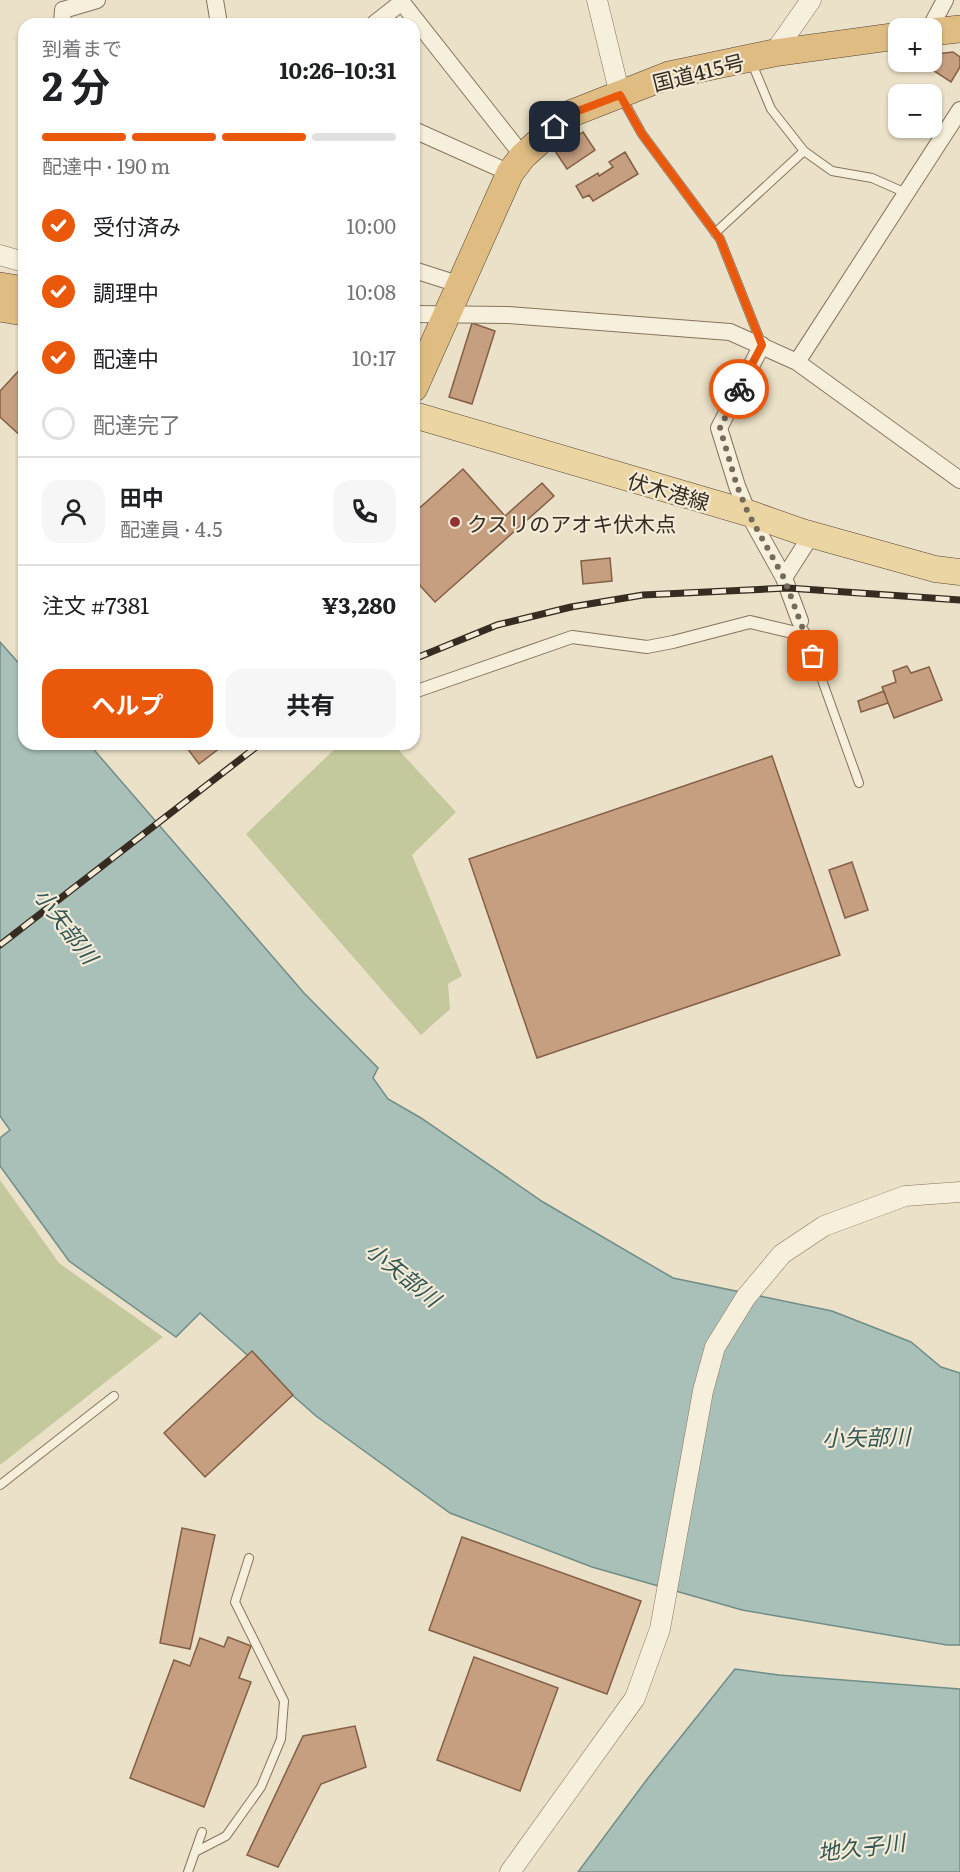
<!DOCTYPE html>
<html lang="ja">
<head>
<meta charset="utf-8">
<style>
	body { margin:0; font-family:Literata,"Noto Sans JP",serif; background:#f6f6f6; color:#202124; height:100vh; display:flex; flex-direction:column; font-size:22px; white-space:nowrap }
	* { box-sizing:border-box; margin:0 }
	p { font-size:20px; color:#757577 }
	.icon { flex:none; width:33px; height:33px; fill:none; stroke:currentColor; stroke-width:2; stroke-linecap:round; stroke-linejoin:round }
	.map { position:relative; flex:1; overflow:hidden }
	.side { position:absolute; left:18px; top:18px; width:402px; height:732px; display:flex; flex-direction:column; background:#fff; border-radius:18px; box-shadow:0 2px 4px #0004 }
	.side>* { flex:none }
	.buttons { position:absolute; left:888px; top:18px; display:grid; gap:12px }
	.buttons a { display:grid; place-items:center; width:54px; height:54px; border-radius:12px; background:#fff; box-shadow:0 2px 4px #0004; font-size:30px }
	.pin { position:absolute; display:grid; place-items:center; width:51px; height:51px; color:#fff; margin:-26px; border-radius:12px; box-shadow:0 3px 9px #0006 }
	.courier { position:absolute; display:grid; place-items:center; width:60px; height:60px; margin:-30px; border:4px solid #ea580c; border-radius:50%; background:#fff; color:#222; box-shadow:0 2px 8px #0007 }
	.summary em { font-style:normal; font-weight:700 }
	.summary div { display:flex; flex-direction:column-reverse }
	.summary { display:flex; align-items:center; justify-content:space-between; height:102px; padding:0 24px }
	h1 { font-size:39px; font-weight:700; line-height:45px }
	.bar { display:grid; grid-template-columns:repeat(4,1fr); gap:9px 6px; align-content:center; height:72px; padding:0 24px }
	.bar i { height:8px; border-radius:4px; background:#e0e0e0 }
	.bar .current { background:#ea580c }
	.bar p { grid-column:span 4 }
	.line { display:flex; align-items:center; gap:15px; padding:0 24px; border-top:2px solid #e0e0e0 }
	.line div { flex:1 }
	.round { display:grid; place-items:center; flex:none; width:63px; height:63px; border-radius:18px; background:#f6f6f6 }
	ol { padding:0 24px; list-style:none }
	li { display:flex; align-items:center; gap:18px; height:66px }
	li p { margin-inline-start:auto }
	li .icon { padding:6px; border-radius:50%; background:#ea580c; color:#fff; stroke-width:4 }
	li:last-child { color:#757577 }
	li i { width:33px; height:33px; border:3px solid #e0e0e0; border-radius:50% }
	.primary-button { display:flex; gap:12px; margin-top:auto; padding:12px 24px }
	.primary-button a { flex:1; height:69px; border-radius:18px; background:#ea580c; color:#fff; font-size:24px; font-weight:700; line-height:69px; text-align:center }
	.primary-button a+a { background:#f6f6f6; color:#202124 }
	.map>svg:first-child { display:block }
	.green { fill:#c3c99c }
	.water { fill:#a9c0b9; stroke:#708d87; stroke-width:1.5 }
	.building { fill:#c69f81; stroke:#835f46; stroke-width:1.5 }
	.lines { fill:none; stroke-linecap:round; stroke-linejoin:round }
	.service-casing { stroke:#86745e; stroke-width:10 }
	.pedestrian-casing { stroke:#86745e; stroke-width:14 }
	.minor-casing { stroke:#86745e; stroke-width:18 }
	.tertiary-casing { stroke:#86745e; stroke-width:21 }
	.primary-casing { stroke:#544232; stroke-width:27 }
	.trunk-casing { stroke:#544232; stroke-width:28 }
	.service { stroke:#f6efdb; stroke-width:8 }
	.pedestrian { stroke:#f6efdb; stroke-width:12 }
	.minor { stroke:#f6efdb; stroke-width:16 }
	.tertiary { stroke:#f6efdb; stroke-width:20 }
	.primary { stroke:#ebd6a3; stroke-width:26 }
	.trunk { stroke:#dfbc82; stroke-width:27 }
	.rail-casing { stroke:#372c21; stroke-width:7 }
	.rail { stroke:#f3ebd7; stroke-width:4.5; stroke-dasharray:14; stroke-linecap:butt }
	.done { stroke:#766b5b; stroke-width:6; stroke-dasharray:0 10.8 }
	.route { stroke:#ea580c; stroke-width:8 }
	.poi-dot { fill:#903433; stroke:#f3ebd7; stroke-width:2 }
	.labels { text-anchor:middle; dominant-baseline:central; stroke-width:4.5; stroke-linejoin:round; paint-order:stroke }
	.street-label { font-size:21px; fill:#372c21; stroke:#f3ebd7 }
	.poi-label { font-size:21px; fill:#372c21; stroke:#f3ebd7; text-anchor:start }
	.water-label { font-size:22px; font-style:italic; fill:#315654; stroke:#f3ebd7 }
</style>
</head>
<body>
<div class="map">
<svg width="960" height="1872" viewBox="0 0 960 1872">
	<rect width="100%" height="100%" fill="#ebe1c8"/>
	<path class="green" d="M340 744H393L456 812 412 855 462 976 448 984 450 1009 421 1035 246 834Z
		M0 1180 59 1263 163 1337 0 1465Z"/>
	<path class="water" d="M0 642 24 669V744H89L304 993 378 1068 373 1078 388 1099 421 1118 543 1202 673 1278 832 1311 911 1342 941 1367 960 1373V1645H947L742 1610 592 1567 450 1513 316 1416 200 1313 176 1337 69 1261 0 1166V1138L10 1130 0 1116Z
		M735 1669 779 1675 960 1689V1872H578L648 1778Z"/>
	<path class="building" d="M953 52 960 57V67L951 82 928 67 936 54Z
		M583 132 595 150 567 169 555 151Z
		M625 152 638 174 593 201 589 195 583 198 576 186 598 173 599 176 613 167 609 162Z
		M472 323 495 331 472 404 449 397Z
		M24 365V439L0 417V391Z
		M463 469 505 516 542 483 554 496 435 602 414 579V513Z
		M610 558 612 581 583 584 581 561Z
		M907 666 911 673 929 667 942 700 894 718 882 687 896 682 893 671Z
		M884 691 888 703 861 712 858 701Z
		M184 744H225L199 764Z
		M772 756 840 955 537 1058 469 859Z
		M852 862 868 910 845 918 829 870Z
		M252 1351 293 1395 205 1477 164 1433Z
		M182 1528 215 1535 190 1649 160 1643Z
		M462 1537 641 1601 607 1694 429 1630Z
		M228 1637 251 1646 239 1678 251 1682 204 1807 130 1778 174 1660 190 1666 200 1638 224 1647Z
		M474 1657 558 1688 520 1791 437 1760Z
		M355 1726 366 1767 321 1784 278 1867 247 1855 303 1736Z"/>
	<g class="lines">
		<defs>
			<path id="service" d="M751 61 771 109 804 151 832 171 872 178 906 193
				M622 98 642 134 720 239 762 345
				M715 233 804 151
				M804 630 859 783
				M0 1485 114 1396
				M195 1852 226 1836 261 1787 281 1739 284 1701 235 1602 249 1558
				M188 1872 202 1832"/>
			<path id="pedestrian" d="M414 692 572 637 647 647 673 642 750 622 805 635"/>
			<path id="minor" d="M215 0 219 24
				M400 0 523 156
				M62 24 63 10 97 0
				M374 24 402 2
				M930 28 945 0
				M414 130 510 173
				M414 270 461 285
				M414 314 508 315 730 332 797 362 960 480
				M762 345 719 428 737 486 748 513 784 578 800 621
				M797 362 960 110
				M784 578 812 534"/>
			<path id="tertiary" d="M597 0 620 95
				M774 53 811 0
				M0 255 24 262
				M510 1872 635 1698 660 1629 703 1391 715 1347 746 1297 782 1254 824 1226 905 1196 960 1192"/>
			<path id="primary" d="M414 415 748 513 802 532 935 569 960 572"/>
			<path id="trunk" d="M932 32 960 29
				M0 286 24 290
				M0 308 24 312
				M414 388 510 173 523 156 570 114 669 75 774 53 898 36"/>
		</defs>
		<use href="#service" class="service-casing"/>
		<use href="#pedestrian" class="pedestrian-casing"/>
		<use href="#minor" class="minor-casing"/>
		<use href="#tertiary" class="tertiary-casing"/>
		<use href="#primary" class="primary-casing"/>
		<use href="#trunk" class="trunk-casing"/>
		<use href="#service" class="service"/>
		<use href="#pedestrian" class="pedestrian"/>
		<use href="#minor" class="minor"/>
		<use href="#tertiary" class="tertiary"/>
		<use href="#primary" class="primary"/>
		<use href="#trunk" class="trunk"/>
		<defs>
			<path id="rail" d="M414 659 497 625 571 607 643 595 788 588 960 600
				M0 945 260 744"/>
		</defs>
		<use href="#rail" class="rail-casing"/>
		<use href="#rail" class="rail"/>
	</g>
	<g class="lines">
		<path class="done" d="M739 389 720 428 737 486 748 513 784 578 813 656"/>
		<path class="route" d="M555 127 570 114 620 95 642 134 720 239 762 345 739 389"/>
	</g>
	<circle class="poi-dot" cx="455" cy="522" r="6"/>
	<g class="labels">
		<g class="street-label">
			<text transform="translate(698 71) rotate(-14)">国道415号</text>
			<text transform="translate(669 490) rotate(16)">伏木港線</text>
		</g>
		<g class="poi-label">
			<text x="467" y="522">クスリのアオキ伏木点</text>
		</g>
		<g class="water-label">
			<text transform="translate(67 925) rotate(53)">小矢部川</text>
			<text transform="translate(404 1273) rotate(39)">小矢部川</text>
			<text transform="translate(866 1436) rotate(-1)">小矢部川</text>
			<text transform="translate(861 1846) rotate(-7)">地久子川</text>
		</g>
	</g>
</svg>
<div class="buttons">
<a>+</a>
<a>−</a>
</div>
<div class="pin" style="left:813px;top:656px;background:#ea580c"><svg class="icon" aria-label="bag" viewBox="0 0 24 24"><path d="M5 8h14l-1 12H6zM9 8a3 3 0 0 1 6 0"/></svg></div>
<div class="pin" style="left:555px;top:127px;background:#1f2937"><svg class="icon" aria-label="home" viewBox="0 0 24 24"><path d="M3 11l9-7 9 7M6 9v11h12V9"/></svg></div>
<div class="courier" style="left:739px;top:389px"><svg class="icon" aria-label="bike" viewBox="0 0 24 24"><circle cx="6" cy="16" r="4"/><circle cx="18" cy="16" r="4"/><path d="M6 16l4-8h5l3 8M10 8l3 8H6M13 5h3"/></svg></div>
<section class="side">
<div class="summary"><div><h1>2 分</h1><p>到着まで</p></div><em>10:26–10:31</em></div>
<div class="bar"><i class="current"></i><i class="current"></i><i class="current"></i><i></i><p>配達中 · 190 m</p></div>
<ol>
<li><svg class="icon" aria-label="check" viewBox="0 0 24 24"><path d="M5 12l5 5 9-10"/></svg>受付済み<p>10:00</p></li>
<li><svg class="icon" aria-label="check" viewBox="0 0 24 24"><path d="M5 12l5 5 9-10"/></svg>調理中<p>10:08</p></li>
<li><svg class="icon" aria-label="check" viewBox="0 0 24 24"><path d="M5 12l5 5 9-10"/></svg>配達中<p>10:17</p></li>
<li><i></i>配達完了</li>
</ol>
<div class="line" style="height:108px"><a class="round"><svg class="icon" aria-label="person" viewBox="0 0 24 24"><circle cx="12" cy="8" r="4"/><path d="M4 21q1-7 8-7t8 7"/></svg></a><div><b>田中</b><p>配達員 · 4.5</p></div><a class="round"><svg class="icon" aria-label="phone" viewBox="0 0 24 24"><path d="M5 4h4l2 5-3 2q2 4 5 5l2-3 5 2v4C11 20 4 13 5 4z"/></svg></a></div>
<div class="line" style="height:78px"><div>注文 #7381</div><b>¥3,280</b></div>
<div class="primary-button"><a>ヘルプ</a><a>共有</a></div>
</section>
</div>
</body>
</html>
